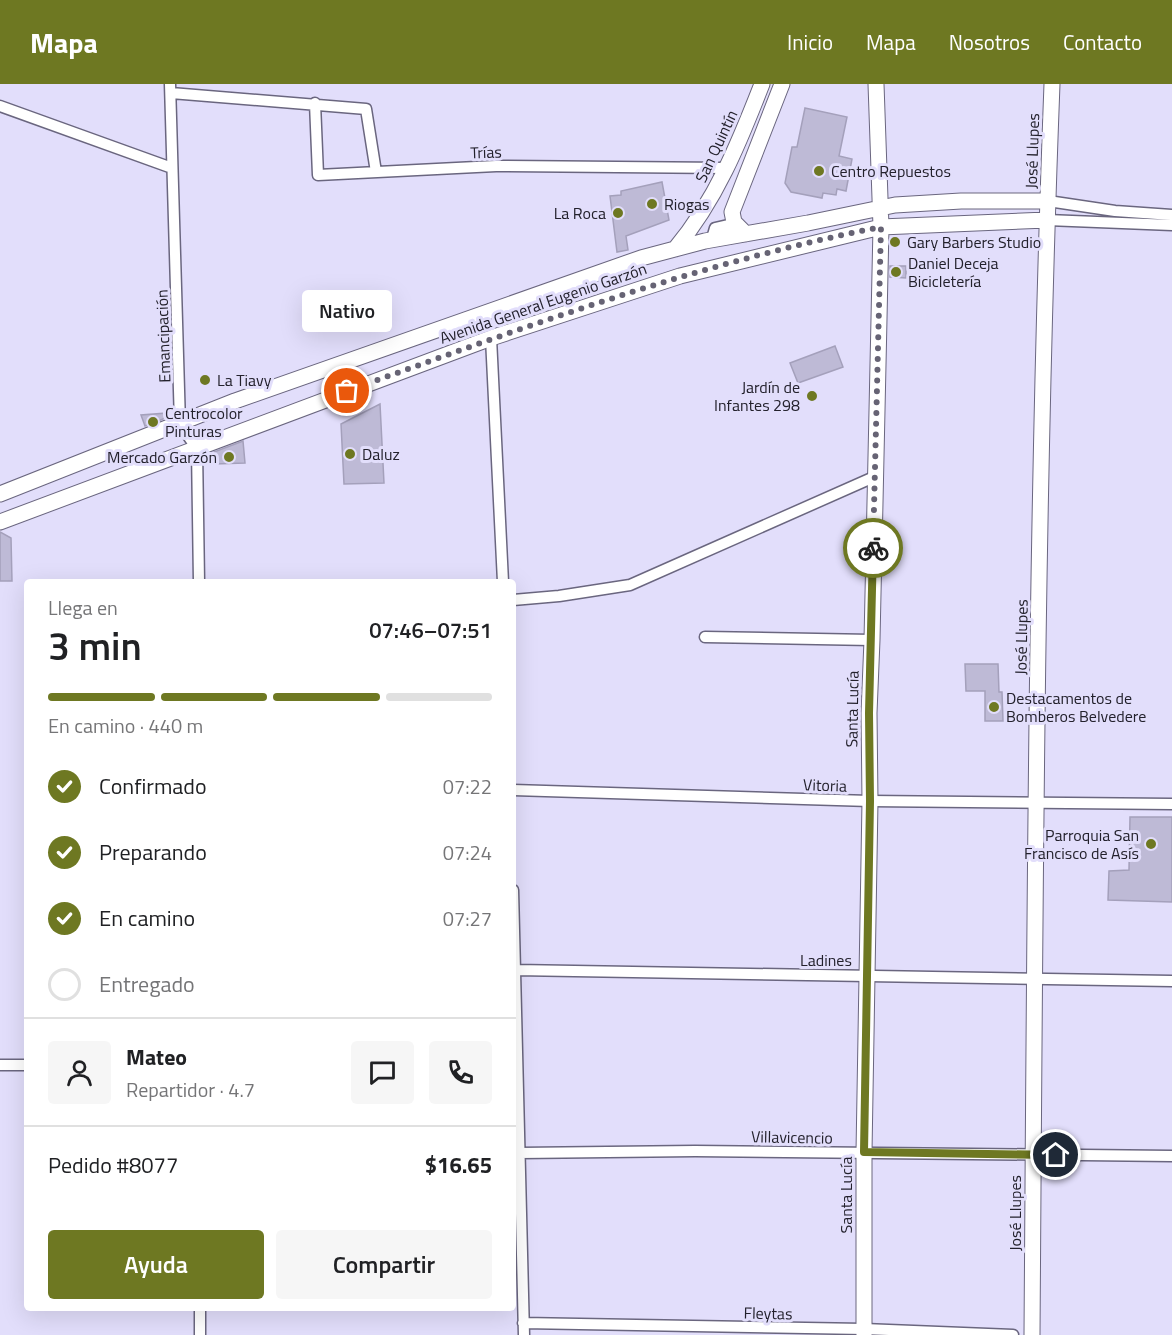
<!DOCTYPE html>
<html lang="es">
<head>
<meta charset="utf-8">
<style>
	body { margin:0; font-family:"Titillium Web",sans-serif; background:#f6f6f6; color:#202124; height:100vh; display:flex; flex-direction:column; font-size:22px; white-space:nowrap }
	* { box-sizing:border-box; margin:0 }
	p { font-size:20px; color:#757577 }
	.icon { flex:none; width:33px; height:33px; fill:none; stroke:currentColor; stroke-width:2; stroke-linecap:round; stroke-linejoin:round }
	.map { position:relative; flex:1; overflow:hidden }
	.details { position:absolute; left:24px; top:495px; width:492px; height:732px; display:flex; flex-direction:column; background:#fff; border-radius:6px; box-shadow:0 6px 24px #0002 }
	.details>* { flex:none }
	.pin { position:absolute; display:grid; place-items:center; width:51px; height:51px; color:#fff; margin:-26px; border:3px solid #fff; border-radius:50%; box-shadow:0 2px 6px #0007 }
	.courier { position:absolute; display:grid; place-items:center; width:60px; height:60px; margin:-30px; border:4px solid #6e7822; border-radius:50%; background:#fff; color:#222; box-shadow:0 2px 8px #0007 }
	.bubble { position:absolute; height:42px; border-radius:6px; background:#fff; box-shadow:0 6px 24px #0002; font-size:20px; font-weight:600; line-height:42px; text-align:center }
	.head em { font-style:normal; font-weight:600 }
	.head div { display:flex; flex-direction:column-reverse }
	.head { display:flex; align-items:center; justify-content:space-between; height:102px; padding:0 24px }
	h1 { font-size:39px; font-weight:600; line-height:45px }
	.bar { display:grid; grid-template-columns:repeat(4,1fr); gap:9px 6px; align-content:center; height:72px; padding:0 24px }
	.bar i { height:8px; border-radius:4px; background:#e0e0e0 }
	.bar .on { background:#6e7822 }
	.bar p { grid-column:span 4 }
	.line { display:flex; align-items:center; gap:15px; padding:0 24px; border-top:2px solid #e0e0e0 }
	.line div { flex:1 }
	.round { display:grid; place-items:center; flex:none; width:63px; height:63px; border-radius:6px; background:#f6f6f6 }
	ol { padding:0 24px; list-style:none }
	li { display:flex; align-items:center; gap:18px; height:66px }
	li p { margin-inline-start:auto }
	li .icon { padding:6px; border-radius:50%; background:#6e7822; color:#fff; stroke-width:4 }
	li:last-child { color:#757577 }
	li i { width:33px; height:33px; border:3px solid #e0e0e0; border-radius:50% }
	.action { display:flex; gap:12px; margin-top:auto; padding:12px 24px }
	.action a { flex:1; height:69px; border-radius:6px; background:#6e7822; color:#fff; font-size:24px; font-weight:600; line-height:69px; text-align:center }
	.action a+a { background:#f6f6f6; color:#202124 }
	header { display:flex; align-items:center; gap:36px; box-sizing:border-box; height:84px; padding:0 30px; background:#6e7822; color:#fff }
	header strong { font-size:28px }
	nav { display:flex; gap:33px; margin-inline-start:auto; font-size:21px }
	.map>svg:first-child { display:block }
	.building { fill:#bebad6; stroke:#a4a0bb; stroke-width:1.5 }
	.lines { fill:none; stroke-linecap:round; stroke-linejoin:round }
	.street-casing { stroke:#6a667f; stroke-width:13 }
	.secondary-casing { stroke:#6a667f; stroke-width:17 }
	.street { stroke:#fff; stroke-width:10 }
	.secondary { stroke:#fff; stroke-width:15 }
	.done { stroke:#666374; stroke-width:6; stroke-dasharray:0 10.8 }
	.route { stroke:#6e7822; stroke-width:8 }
	.poi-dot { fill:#6e7822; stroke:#e2defb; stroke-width:2 }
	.labels { text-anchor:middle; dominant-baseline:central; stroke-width:6; stroke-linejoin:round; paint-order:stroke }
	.street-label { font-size:16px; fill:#23212c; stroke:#e2defb }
	.poi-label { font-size:16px; fill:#23212c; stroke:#e2defb; text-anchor:start }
</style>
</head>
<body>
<header>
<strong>Mapa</strong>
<nav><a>Inicio</a><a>Mapa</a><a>Nosotros</a><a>Contacto</a></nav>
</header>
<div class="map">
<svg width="1172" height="1251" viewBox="0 0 1172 1251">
	<rect width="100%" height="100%" fill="#e2defb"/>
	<path class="building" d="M805 24 847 33 839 72 852 75 846 107 837 105 836 111 823 109 822 114 791 108 785 99 792 63H797Z
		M662 98 669 136 626 152 628 166 617 168 610 112 621 111V107Z
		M890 182H906V194L890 193Z
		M835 262 843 283 798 299 790 279Z
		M380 320 384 399 344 400 341 340Z
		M168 329 163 335 145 342 141 331Z
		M243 357 245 379 214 380V368Z
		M0 448 11 454 12 497H0Z
		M965 580H998L999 608H1002L1003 637H985V607H966Z
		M1130 733H1172V818L1108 816 1109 787 1129 786Z"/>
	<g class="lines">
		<defs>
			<path id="street" d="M170 0 180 340 197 365 199 498
				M171 9 366 25 376 88
				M315 19 318 91 496 82 726 84
				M0 22 172 84
				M1048 117 1115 127 1172 131
				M1047 136 1172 141
				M728 141 729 149 713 151 715 144Z
				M491 254 503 498
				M513 516 559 512 630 501 874 393
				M705 553 872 556
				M513 706 870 717 1172 720
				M513 806 524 1251
				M516 886 1172 897
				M0 981H27
				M520 1069 695 1067 1172 1072
				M200 1224V1251
				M523 1239 864 1245 1013 1251"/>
			<path id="secondary" d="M746 150 734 138 732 128 782 0
				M675 165C716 116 739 59 762 0
				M0 410 235 317 641 174 705 157 808 139 895 121 961 117H1048
				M0 438 491 254 680 192 881 143 1047 136
				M864 1251V1068L870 717 869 629 872 556 881 143 876 0
				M1032 1251C1035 834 1036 417 1052 0"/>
		</defs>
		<use href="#street" class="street-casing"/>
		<use href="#secondary" class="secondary-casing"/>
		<use href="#street" class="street"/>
		<use href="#secondary" class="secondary"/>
	</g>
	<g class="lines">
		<path class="done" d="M347 307C522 244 697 179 881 143L873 464"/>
		<path class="route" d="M873 464 869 629 870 717 864 1068 1056 1071"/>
	</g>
	<g class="poi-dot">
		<circle cx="819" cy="87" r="6"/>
		<circle cx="652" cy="120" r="6"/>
		<circle cx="618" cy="129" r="6"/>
		<circle cx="895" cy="158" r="6"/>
		<circle cx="896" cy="188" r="6"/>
		<circle cx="205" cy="296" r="6"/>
		<circle cx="812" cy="312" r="6"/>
		<circle cx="153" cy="338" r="6"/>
		<circle cx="350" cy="370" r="6"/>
		<circle cx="229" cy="373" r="6"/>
		<circle cx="994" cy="623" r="6"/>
		<circle cx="1151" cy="760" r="6"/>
	</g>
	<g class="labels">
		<g class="street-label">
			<text transform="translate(716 62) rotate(-65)">San Quintín</text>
			<text transform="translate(1032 67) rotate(-88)">José Llupes</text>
			<text transform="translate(486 68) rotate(-2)">Trías</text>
			<text transform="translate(543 219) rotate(-19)">Avenida General Eugenio Garzón</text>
			<text transform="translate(163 252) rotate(-92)">Emancipación</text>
			<text transform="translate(1021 553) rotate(-89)">José Llupes</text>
			<text transform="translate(852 625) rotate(-89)">Santa Lucía</text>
			<text transform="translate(825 701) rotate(2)">Vitoria</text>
			<text x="826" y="876">Ladines</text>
			<text transform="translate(792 1053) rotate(1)">Villavicencio</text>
			<text transform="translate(846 1111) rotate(-90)">Santa Lucía</text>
			<text transform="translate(1015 1129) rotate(-90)">José Llupes</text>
			<text transform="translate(768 1229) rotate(1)">Fleytas</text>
		</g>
		<g class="poi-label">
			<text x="831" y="87">Centro Repuestos</text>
			<text x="664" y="120">Riogas</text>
			<text x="606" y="129" text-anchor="end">La Roca</text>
			<text x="907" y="158">Gary Barbers Studio</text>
			<text x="908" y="179">Daniel Deceja<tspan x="908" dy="18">Bicicletería</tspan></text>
			<text x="217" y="296">La Tiavy</text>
			<text x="800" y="303" text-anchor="end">Jardín de<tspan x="800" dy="18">Infantes 298</tspan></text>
			<text x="165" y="329">Centrocolor<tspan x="165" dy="18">Pinturas</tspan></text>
			<text x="362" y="370">Daluz</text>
			<text x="217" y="373" text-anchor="end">Mercado Garzón</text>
			<text x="1006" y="614">Destacamentos de<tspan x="1006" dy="18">Bomberos Belvedere</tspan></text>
			<text x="1139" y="751" text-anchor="end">Parroquia San<tspan x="1139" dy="18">Francisco de Asís</tspan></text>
		</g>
	</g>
</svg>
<div class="pin" style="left:347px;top:307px;background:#ea580c"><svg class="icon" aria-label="bag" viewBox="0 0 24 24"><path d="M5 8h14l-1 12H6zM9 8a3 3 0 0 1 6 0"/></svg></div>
<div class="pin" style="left:1056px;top:1071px;background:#1f2937"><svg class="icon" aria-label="home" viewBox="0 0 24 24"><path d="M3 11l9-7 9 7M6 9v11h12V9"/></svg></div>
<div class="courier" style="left:873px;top:464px"><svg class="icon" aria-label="bike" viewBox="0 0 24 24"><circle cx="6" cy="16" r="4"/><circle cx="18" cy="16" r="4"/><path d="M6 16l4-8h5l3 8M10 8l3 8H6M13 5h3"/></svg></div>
<div class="bubble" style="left:302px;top:206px;width:90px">Nativo</div>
<section class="details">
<div class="head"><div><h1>3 min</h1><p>Llega en</p></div><em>07:46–07:51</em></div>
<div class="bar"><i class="on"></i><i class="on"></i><i class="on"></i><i></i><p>En camino · 440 m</p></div>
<ol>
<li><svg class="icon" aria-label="check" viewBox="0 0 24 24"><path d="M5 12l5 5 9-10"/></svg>Confirmado<p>07:22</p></li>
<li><svg class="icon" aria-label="check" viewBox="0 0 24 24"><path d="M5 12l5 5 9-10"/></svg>Preparando<p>07:24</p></li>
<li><svg class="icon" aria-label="check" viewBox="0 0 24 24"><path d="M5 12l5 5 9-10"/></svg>En camino<p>07:27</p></li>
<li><i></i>Entregado</li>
</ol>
<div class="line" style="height:108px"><a class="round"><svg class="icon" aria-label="person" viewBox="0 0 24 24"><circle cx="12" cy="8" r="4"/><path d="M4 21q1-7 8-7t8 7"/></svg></a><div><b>Mateo</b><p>Repartidor · 4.7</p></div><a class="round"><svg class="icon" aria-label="chat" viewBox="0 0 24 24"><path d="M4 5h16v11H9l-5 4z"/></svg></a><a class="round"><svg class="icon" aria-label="phone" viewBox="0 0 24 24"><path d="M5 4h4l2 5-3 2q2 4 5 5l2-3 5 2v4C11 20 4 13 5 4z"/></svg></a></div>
<div class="line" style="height:78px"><div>Pedido #8077</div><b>$16.65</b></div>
<div class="action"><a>Ayuda</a><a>Compartir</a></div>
</section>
</div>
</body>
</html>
